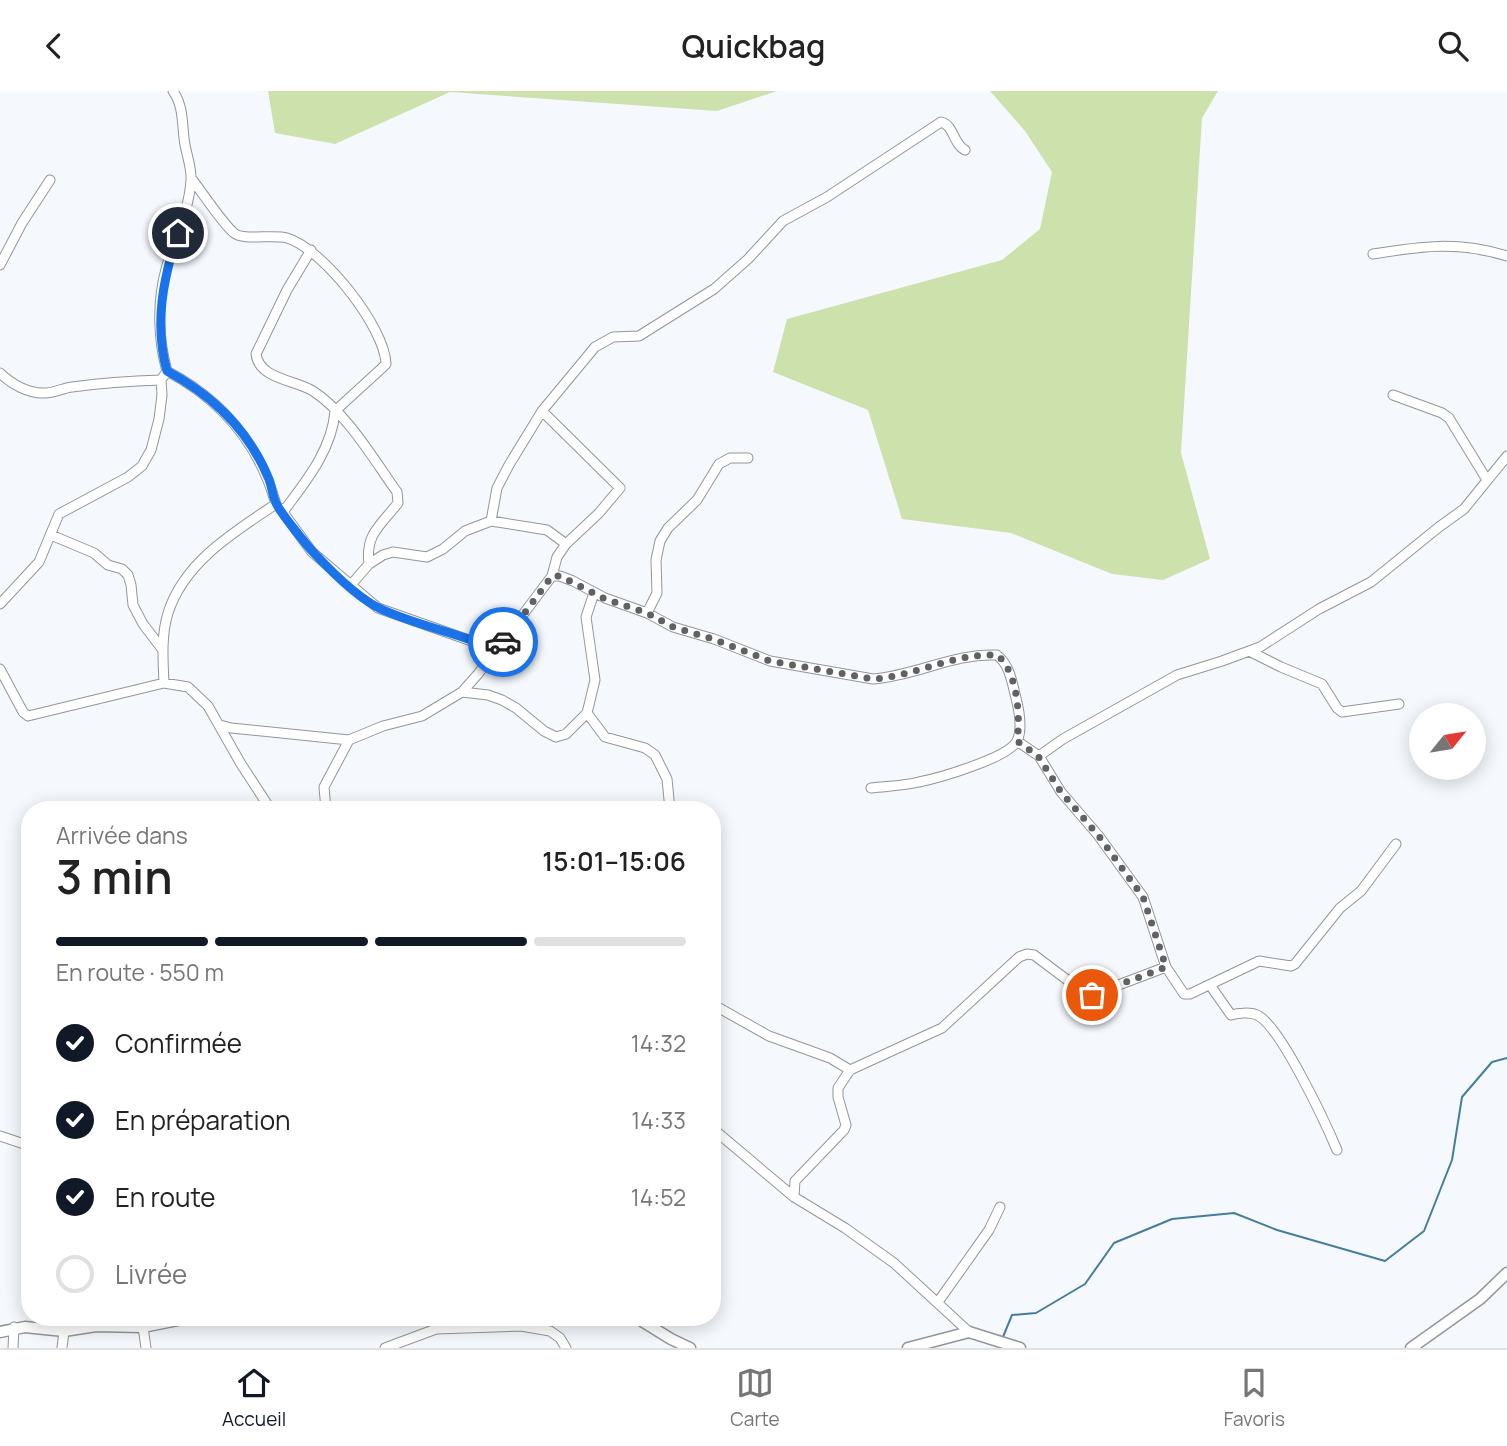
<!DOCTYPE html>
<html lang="fr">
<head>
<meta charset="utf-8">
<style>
	body { margin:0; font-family:Manrope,sans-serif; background:#f6f6f6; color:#222; height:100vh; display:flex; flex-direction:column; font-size:26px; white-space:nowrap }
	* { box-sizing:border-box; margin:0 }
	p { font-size:23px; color:#767676 }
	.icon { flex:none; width:38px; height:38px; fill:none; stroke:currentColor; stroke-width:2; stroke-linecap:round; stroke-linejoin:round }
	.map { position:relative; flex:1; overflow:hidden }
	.side { position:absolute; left:21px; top:710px; width:700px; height:525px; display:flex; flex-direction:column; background:#fff; border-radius:28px; box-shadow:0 4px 18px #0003 }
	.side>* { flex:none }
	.needle { width:46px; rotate:60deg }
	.fabs { position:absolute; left:1409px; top:612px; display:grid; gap:14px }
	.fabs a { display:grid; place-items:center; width:77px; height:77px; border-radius:50%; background:#fff; box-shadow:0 4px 18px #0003; font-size:35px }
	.pin { position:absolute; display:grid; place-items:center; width:60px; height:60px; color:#fff; margin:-30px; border:4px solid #fff; border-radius:50%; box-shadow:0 2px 7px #0007 }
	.courier { position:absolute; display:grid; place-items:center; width:70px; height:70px; margin:-35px; border:5px solid #1a73e8; border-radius:50%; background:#fff; color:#222; box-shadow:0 2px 9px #0007 }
	.head em { font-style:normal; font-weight:600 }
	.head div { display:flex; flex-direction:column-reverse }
	.head { display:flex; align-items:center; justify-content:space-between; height:119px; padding:0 35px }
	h1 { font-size:46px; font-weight:600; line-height:52px }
	.bar { display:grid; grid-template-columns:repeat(4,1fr); gap:10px 7px; align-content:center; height:84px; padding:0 35px }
	.bar i { height:9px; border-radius:5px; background:#e0e0e0 }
	.bar .selected { background:#111827 }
	.bar p { grid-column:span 4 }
	ol { padding:0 35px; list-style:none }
	li { display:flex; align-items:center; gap:21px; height:77px }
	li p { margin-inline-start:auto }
	li .icon { padding:7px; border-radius:50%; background:#111827; color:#fff; stroke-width:4 }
	li:last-child { color:#767676 }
	li i { width:38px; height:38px; border:4px solid #e0e0e0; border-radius:50% }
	header { display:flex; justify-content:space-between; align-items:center; height:91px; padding:0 35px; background:#fff; font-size:32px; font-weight:600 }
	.dock { display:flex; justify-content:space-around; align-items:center; height:98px; border-top:2px solid #e0e0e0; background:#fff; font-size:19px; color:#767676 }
	.dock a { display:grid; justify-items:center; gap:4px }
	.dock .selected { color:#111827 }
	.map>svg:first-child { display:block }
	.green { fill:#cde1ad }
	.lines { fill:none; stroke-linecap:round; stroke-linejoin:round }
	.stream { stroke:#447e9d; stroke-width:2 }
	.minor-casing { stroke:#929699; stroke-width:11 }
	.tertiary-casing { stroke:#929699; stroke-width:13 }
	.minor { stroke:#fff; stroke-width:9 }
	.tertiary { stroke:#fff; stroke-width:10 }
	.done { stroke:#5f6164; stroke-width:7; stroke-dasharray:0 12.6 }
	.route { stroke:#1a73e8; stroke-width:9 }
</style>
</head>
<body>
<header><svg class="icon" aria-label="back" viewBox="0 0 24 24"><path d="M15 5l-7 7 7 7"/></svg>Quickbag<svg class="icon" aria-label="search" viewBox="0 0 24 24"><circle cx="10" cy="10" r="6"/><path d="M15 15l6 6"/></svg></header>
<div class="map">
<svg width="1507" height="1257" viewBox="0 0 1507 1257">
	<rect width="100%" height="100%" fill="#f5f9fd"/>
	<path class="green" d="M268 0H777L717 20 450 1 335 53 275 42Z
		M990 0H1218L1202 27 1181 362 1210 468 1163 489 1112 483 1011 442 902 428 868 319 773 281 787 228 1002 169 1040 138 1052 81 1025 40Z"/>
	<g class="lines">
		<path class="stream" d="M1003 1246 1012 1224 1036 1222 1085 1193 1114 1152 1172 1128 1234 1122 1277 1139 1385 1170 1424 1140 1452 1069 1462 1006 1492 971 1507 967"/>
		<defs>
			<path id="minor" d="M191 87C202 101 222 132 234 142 243 150 273 143 287 147 322 157 385 236 386 273L382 277 335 320C332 359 306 390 283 421
				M311 159 287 199 256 263C259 288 295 289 313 300 346 321 374 369 397 401L398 412C381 434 365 443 369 473
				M1373 163C1422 155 1458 150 1507 165
				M0 174 22 132 50 89
				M0 282C11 293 29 303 45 302 54 302 63 297 72 296 102 292 131 290 161 289
				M1393 304 1442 322 1449 327 1487 389
				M542 320 620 397 599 422 566 453 557 466 552 485
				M280 417 312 461 378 517 497 559
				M491 430 497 397 509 374 542 320 595 256 613 246 639 245 714 198 748 168 783 130 827 106 941 31C954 34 953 53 965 59
				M51 444 94 462 108 474 122 478 128 484 131 494 133 514 143 533 162 558
				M350 495 369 473 383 464 393 461 427 466 443 458 465 440 491 430 547 439 566 453
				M0 513 39 471 59 423 128 386 142 375 151 359 159 328 162 304 161 289 167 280
				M647 522 657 502 656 469 660 450 668 437 697 409 719 373 730 367H748
				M1249 560 1281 576 1322 593 1337 617 1342 621 1399 613
				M0 578 23 621 28 625 164 592 188 596 208 615 241 673 271 719
				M164 592C163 569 161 545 168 522 184 471 234 441 276 413 259 353 222 309 167 280 158 248 157 211 166 178 174 148 189 121 191 89 192 76 185 60 184 47 182 30 183 14 173 0
				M462 601 488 604 502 609 516 617 544 640 556 646 566 643 587 622 595 589 586 526 594 502
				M587 622 605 646 645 657 655 664 667 688 670 719
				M220 634 231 637 349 649
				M1017 650 1039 665 1061 701 1098 744 1143 806 1166 876 1184 903H1190L1259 870 1291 875 1295 873 1340 817 1361 800 1396 753
				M1039 665 1063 648 1177 584 1222 570 1260 556 1319 518 1371 491 1439 436 1464 418 1507 365
				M326 719 324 696 349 649 383 635 422 625 462 601 478 583 552 485H560L573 490 605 507 647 522 673 536 714 548 770 570 873 588C915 585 954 562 997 564 1010 574 1012 592 1016 607 1019 619 1023 638 1017 650 1008 667 939 687 919 691 903 695 887 695 871 697
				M1210 894 1231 924C1238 922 1250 921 1257 924 1280 934 1326 1033 1337 1059
				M712 913 769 945 830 967 850 979
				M712 1037 794 1106 845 1137 894 1172 969 1241
				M0 1045 30 1055
				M794 1106 795 1090 844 1039 846 1034 838 1006V997L850 979 942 937 1019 866 1027 863 1034 864 1086 903 1092 904 1166 876
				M938 1211 989 1139 1000 1116
				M143 1236 146 1257
				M13 1257 14 1236
				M62 1257 64 1240
				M385 1257 436 1238 521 1235 550 1240 560 1247 566 1257"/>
			<path id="tertiary" d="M637 1227 671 1248 690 1257
				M0 1241 25 1236 64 1240 96 1235 143 1236 188 1227
				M908 1257 969 1241 1020 1257
				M1411 1257 1480 1208 1507 1182"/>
		</defs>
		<use href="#minor" class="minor-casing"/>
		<use href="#tertiary" class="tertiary-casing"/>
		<use href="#minor" class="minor"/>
		<use href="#tertiary" class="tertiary"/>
	</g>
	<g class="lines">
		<path class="done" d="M503 551 552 485H560L605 508 647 522 673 536 713 548 770 570 873 588C915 585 954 562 997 564 1017 579 1021 626 1017 650L1038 665 1061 701 1098 744 1143 806 1166 876 1092 904"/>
		<path class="route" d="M178 142C163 188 154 233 167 280 212 304 248 339 268 386 272 394 272 404 276 412 280 421 307 455 315 463 331 480 359 508 381 518 418 535 459 542 497 559L503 551"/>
	</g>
</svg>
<div class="fabs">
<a><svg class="needle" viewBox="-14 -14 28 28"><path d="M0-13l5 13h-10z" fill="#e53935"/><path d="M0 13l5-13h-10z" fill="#767676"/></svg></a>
</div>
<div class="pin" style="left:1092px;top:904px;background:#ea580c"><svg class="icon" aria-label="bag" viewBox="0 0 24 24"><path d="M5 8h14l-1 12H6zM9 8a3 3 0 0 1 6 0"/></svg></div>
<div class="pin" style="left:178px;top:142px;background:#1f2937"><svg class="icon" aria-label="home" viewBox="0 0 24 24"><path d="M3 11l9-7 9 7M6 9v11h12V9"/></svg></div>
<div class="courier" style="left:503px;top:551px"><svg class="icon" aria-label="car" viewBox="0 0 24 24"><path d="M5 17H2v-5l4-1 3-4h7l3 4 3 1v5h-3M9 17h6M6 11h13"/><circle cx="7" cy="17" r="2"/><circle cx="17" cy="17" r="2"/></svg></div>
<section class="side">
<div class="head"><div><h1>3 min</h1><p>Arrivée dans</p></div><em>15:01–15:06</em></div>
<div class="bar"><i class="selected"></i><i class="selected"></i><i class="selected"></i><i></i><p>En route · 550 m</p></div>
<ol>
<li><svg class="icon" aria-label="check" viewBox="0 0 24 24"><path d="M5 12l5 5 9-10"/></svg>Confirmée<p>14:32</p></li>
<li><svg class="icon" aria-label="check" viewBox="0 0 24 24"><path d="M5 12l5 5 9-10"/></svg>En préparation<p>14:33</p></li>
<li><svg class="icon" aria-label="check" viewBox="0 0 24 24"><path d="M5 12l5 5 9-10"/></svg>En route<p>14:52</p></li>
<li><i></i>Livrée</li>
</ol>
</section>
</div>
<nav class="dock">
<a class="selected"><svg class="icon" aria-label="home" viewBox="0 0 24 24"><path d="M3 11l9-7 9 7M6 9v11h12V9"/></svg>Accueil</a>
<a><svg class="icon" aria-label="map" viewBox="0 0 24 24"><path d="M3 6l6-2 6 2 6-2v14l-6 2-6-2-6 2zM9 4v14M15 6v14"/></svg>Carte</a>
<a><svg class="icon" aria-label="saved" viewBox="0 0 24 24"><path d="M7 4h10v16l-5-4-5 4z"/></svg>Favoris</a>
</nav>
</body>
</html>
